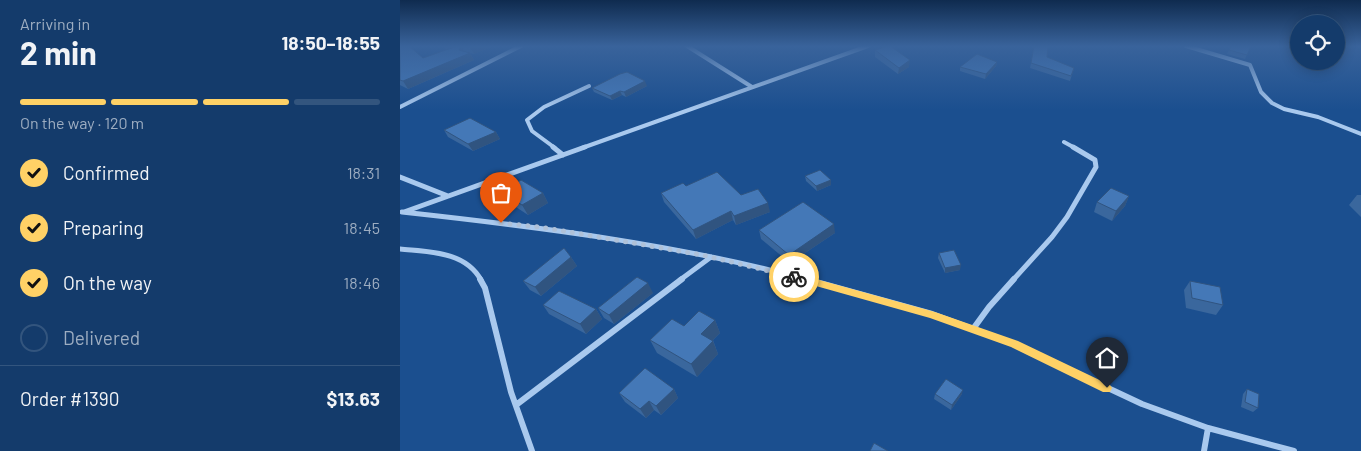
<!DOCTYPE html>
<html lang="en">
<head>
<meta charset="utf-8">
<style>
	body { margin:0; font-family:Barlow,sans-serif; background:#214673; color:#f1f3f6; height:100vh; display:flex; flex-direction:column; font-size:19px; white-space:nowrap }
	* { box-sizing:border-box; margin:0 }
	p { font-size:16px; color:#9dadc1 }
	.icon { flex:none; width:28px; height:28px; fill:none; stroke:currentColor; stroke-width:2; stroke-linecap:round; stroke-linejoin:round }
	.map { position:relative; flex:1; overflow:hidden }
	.side { display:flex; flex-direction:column; background:#143b6b; width:400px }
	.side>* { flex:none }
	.tools { position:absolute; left:890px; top:15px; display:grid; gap:10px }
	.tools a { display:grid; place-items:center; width:55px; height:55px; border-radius:50%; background:#143b6b; box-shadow:0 2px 12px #0003,0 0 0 1px #33557e; font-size:25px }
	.pin { position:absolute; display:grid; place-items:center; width:42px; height:42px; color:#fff; margin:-51px -21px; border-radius:50% 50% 50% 0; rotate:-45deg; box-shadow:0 0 5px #0007 }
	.pin .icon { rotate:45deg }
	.courier { position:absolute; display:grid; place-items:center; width:50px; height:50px; margin:-25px; border:4px solid #ffd166; border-radius:50%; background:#fff; color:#222; box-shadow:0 1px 6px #0007 }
	.head em { font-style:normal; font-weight:700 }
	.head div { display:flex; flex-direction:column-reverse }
	.head { display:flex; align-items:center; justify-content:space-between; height:85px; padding:0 20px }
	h1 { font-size:32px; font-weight:700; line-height:38px }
	.bar { display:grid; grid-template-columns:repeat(4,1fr); gap:8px 5px; align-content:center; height:60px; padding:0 20px }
	.bar i { height:6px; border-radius:4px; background:#33557e }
	.bar .on { background:#ffd166 }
	.bar p { grid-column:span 4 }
	.line { display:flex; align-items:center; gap:12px; padding:0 20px; border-top:1px solid #33557e }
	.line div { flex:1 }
	ol { padding:0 20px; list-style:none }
	li { display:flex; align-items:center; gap:15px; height:55px }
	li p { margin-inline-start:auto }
	li .icon { padding:5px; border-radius:50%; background:#ffd166; color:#111; stroke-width:4 }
	li:last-child { color:#9dadc1 }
	li i { width:28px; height:28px; border:2px solid #33557e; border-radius:50% }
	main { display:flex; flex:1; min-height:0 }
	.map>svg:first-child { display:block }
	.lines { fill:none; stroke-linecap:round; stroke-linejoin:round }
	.minor-far2 { stroke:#a9c9ee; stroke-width:4 }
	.minor-far1 { stroke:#a9c9ee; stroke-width:5 }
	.minor { stroke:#a9c9ee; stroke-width:6 }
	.wall { fill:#3a679d }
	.shaded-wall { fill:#305480 }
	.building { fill:#4478b7; stroke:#305480 }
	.route { fill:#ffd166 }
	.done { stroke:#afc1d8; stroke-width:5; stroke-dasharray:0 9 }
</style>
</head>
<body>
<main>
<section class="side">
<div class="head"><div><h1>2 min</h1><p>Arriving in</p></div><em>18:50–18:55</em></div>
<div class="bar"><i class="on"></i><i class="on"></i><i class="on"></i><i></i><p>On the way · 120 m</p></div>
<ol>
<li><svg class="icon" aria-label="check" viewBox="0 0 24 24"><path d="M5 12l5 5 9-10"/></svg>Confirmed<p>18:31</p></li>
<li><svg class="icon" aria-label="check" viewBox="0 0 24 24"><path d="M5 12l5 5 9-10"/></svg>Preparing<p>18:45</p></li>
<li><svg class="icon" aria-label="check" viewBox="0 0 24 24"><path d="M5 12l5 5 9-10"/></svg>On the way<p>18:46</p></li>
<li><i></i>Delivered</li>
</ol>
<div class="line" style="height:65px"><div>Order #1390</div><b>$13.63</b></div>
</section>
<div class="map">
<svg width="961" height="451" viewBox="0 0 961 451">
	<rect width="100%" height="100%" fill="#1b4f8f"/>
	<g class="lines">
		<path class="minor-far2" d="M287 46 352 87
			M786 46 850 65 861 92 872 103 884 109 918 117 961 134
			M0 107 121 46
			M664 142 675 148
			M155 148 132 131 127 120 144 107 189 86
			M182 148 468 46"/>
		<path class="minor-far1" d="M153 147 163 155
			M0 177 48 196
			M2 212C139 227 276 244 409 280
			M4 212 185 147
			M0 249C29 252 65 251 81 280
			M280 280 311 257
			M613 280 652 237 667 217 696 167 695 160 673 147"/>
		<path class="minor" d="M80 279 85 288 111 392 132 451
			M405 279 532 314 614 344 742 404 808 428 894 451
			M573 329 589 307 614 279
			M116 405 282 279
			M804 451 808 428"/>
	</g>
	<path class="wall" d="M0 46 23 58 46 50 44 46H93L74 54 70 53 74 60 8 89 0 85Z
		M634 46 647 57 674 68 670 81 630 68Z
		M851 46 845 59 827 54 829 50Z
		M475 50 509 67 498 74 475 57Z
		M597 62 596 66 585 79 560 71V67Z
		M247 86 226 97 222 95 212 100 194 92 192 88Z
		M44 130 96 132 100 139 73 151 48 137Z
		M405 176 431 180V185L417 191 406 181Z
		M286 186 341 195 370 212 336 225 333 220 296 239 264 202 261 193Z
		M101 192 143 193 148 203 128 215 107 201Z
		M957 195H961V217L949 205Z
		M729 196 725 206 712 221 694 212 697 202Z
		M359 230 435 233 390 263 361 239Z
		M539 253 560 270 545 273 538 258Z
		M171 257 177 266 141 296 130 290 123 281Z
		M790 281 823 305 816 315 786 308 784 290Z
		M253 293 214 324 204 318 198 308Z
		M143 305 196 309 202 319 186 334 149 314Z
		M315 320 320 333 313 340 318 354 297 377 257 353 250 340 284 326Z
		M274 389 278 398 261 415 254 410 246 418 225 402 219 393Z
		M847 389 858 408 853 412 841 407 843 394Z
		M535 394H562L551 410 534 399Z"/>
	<path class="shaded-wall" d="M61 46 65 53H70L74 60 8 89 3 81Z
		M71 46H93L74 54 70 47Z
		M510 60 509 67 498 74 499 68Z
		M597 62 596 66 585 79 586 74Z
		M245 81 247 86 226 97 224 92Z
		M220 91 222 95 212 100 210 96Z
		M96 132 100 139 73 151 68 144Z
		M431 180V185L417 191 416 186Z
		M143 193 148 203 128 215 122 205Z
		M729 196 725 206 712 221 716 211Z
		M368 203 370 212 336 225 334 216Z
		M331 211 333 220 296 239 293 230Z
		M434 224 435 233 390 263 389 255Z
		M171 257 177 266 141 296 135 287Z
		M561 265 560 270 545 273V268Z
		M248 283 253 293 214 324 209 315Z
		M196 309 202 319 186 334 180 324Z
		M315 320 320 333 306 347 301 334Z
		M313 341 318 354 297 377 291 364Z
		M274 389 278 398 261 415 256 406Z
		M563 390 562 394 551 410 552 405Z
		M249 401 254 410 246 418 240 409Z"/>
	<path class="building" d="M0 46H9L23 58 57 46H61L59 50 70 53 3 81 0 80Z
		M488 46H490L510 60 499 68 475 50Z
		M634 46H648L647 57 674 68 671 76 631 63Z
		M831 46H851L847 55 829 50Z
		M577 54 597 62 586 74 560 67Z
		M227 72 245 81 224 92 220 91 210 96 192 88 220 74Z
		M70 118 96 132 68 144 44 130Z
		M420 170 431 180 416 186 405 176Z
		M317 172 341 195 358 189 368 203 334 216 331 211 293 230 261 193 283 183 286 186Z
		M121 180 143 193 122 205 101 192Z
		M711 188 729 196 716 211 697 202Z
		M403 202 434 224 389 255 359 230Z
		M164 248 171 257 135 287 123 281Z
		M554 250 561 265 545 268 539 253Z
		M237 277 248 283 209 315 198 308Z
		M790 281 820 287 823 305 792 298Z
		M159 291 196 309 180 324 143 305Z
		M299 311 315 320 301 334 313 341 291 364 250 340 272 319 284 326Z
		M245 368 274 389 256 406 249 401 240 409 219 393Z
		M546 379 563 390 552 405 535 394Z
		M847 389 859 394 858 408 845 402Z
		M474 443 488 451H470Z"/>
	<linearGradient id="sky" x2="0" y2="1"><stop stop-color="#0f2b4f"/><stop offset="0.42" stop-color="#39639b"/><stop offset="1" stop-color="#39639b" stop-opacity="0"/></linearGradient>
	<rect width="961" height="110" fill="url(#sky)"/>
	<path class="route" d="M394 273 535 312 618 341 710 385 712 388 710 392H703L611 347 530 318 391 279 390 277Z"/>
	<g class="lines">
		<path class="done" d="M101 223 140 227 302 255 394 277"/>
	</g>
</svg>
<div class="tools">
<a><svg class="icon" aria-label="locate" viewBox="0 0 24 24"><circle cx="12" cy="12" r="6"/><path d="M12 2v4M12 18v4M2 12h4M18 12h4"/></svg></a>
</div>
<div class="pin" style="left:101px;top:223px;background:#ea580c"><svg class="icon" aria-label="bag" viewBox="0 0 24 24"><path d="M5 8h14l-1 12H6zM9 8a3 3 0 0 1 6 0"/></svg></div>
<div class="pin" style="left:707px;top:388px;background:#1f2937"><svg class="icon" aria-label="home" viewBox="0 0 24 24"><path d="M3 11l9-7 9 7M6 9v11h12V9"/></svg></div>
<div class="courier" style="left:394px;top:277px"><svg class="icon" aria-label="bike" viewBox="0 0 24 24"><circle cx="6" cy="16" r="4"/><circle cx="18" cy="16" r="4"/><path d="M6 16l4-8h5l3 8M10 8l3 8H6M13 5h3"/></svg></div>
</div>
</main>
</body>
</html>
